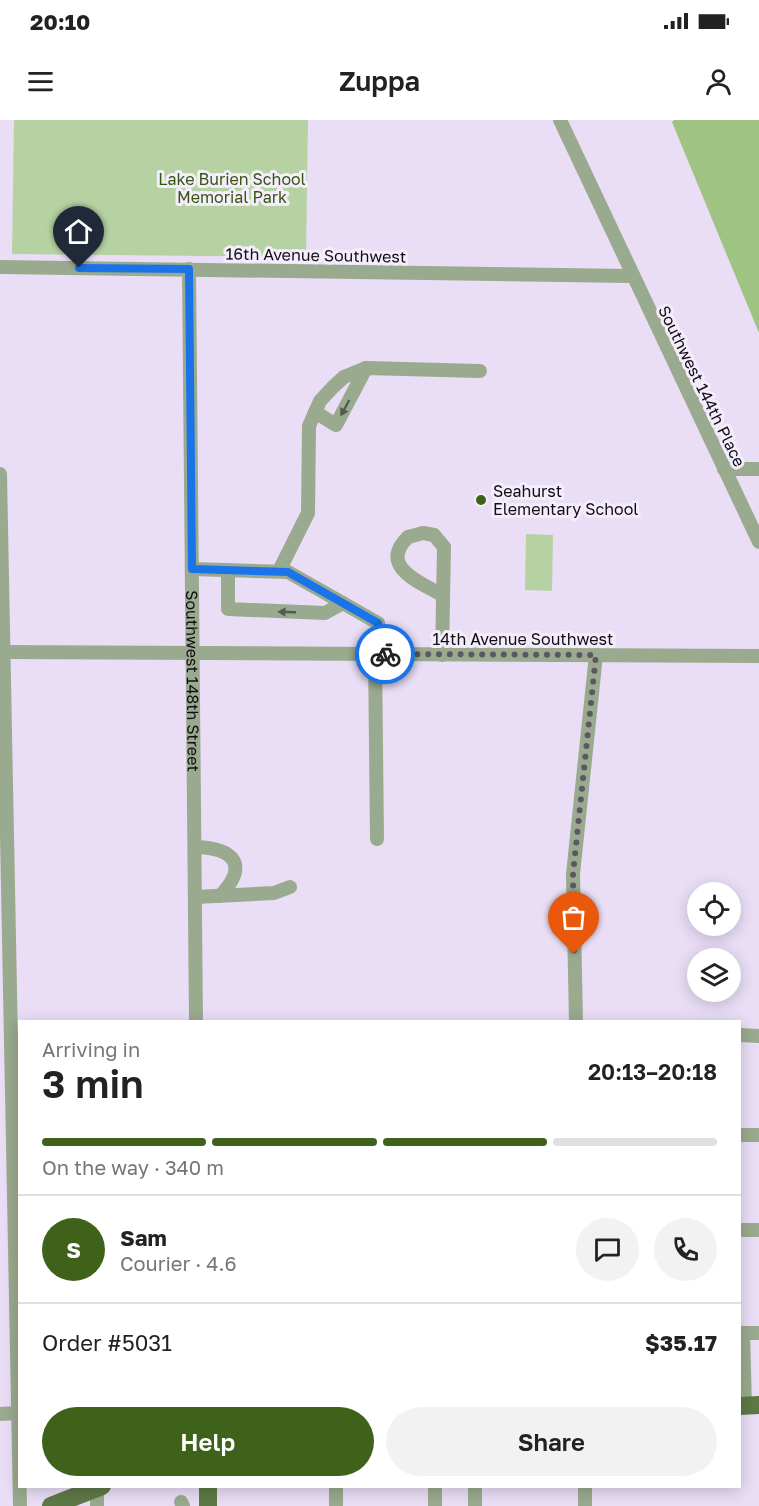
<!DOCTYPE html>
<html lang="en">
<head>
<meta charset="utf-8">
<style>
	body { margin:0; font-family:"Golos Text",sans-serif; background:#f2f2f2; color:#222; height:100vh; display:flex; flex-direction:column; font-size:22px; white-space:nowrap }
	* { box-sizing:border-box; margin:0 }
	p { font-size:20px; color:#767676 }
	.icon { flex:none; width:33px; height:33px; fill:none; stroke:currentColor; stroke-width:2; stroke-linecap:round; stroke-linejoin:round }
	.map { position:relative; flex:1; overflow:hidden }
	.details { position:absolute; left:18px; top:900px; width:723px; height:468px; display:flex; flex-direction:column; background:#fff; border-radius:0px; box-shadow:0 3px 15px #0003 }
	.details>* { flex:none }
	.fabs { position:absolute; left:687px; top:762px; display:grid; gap:12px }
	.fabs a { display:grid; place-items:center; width:54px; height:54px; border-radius:50%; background:#fff; box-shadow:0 3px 15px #0003; font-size:30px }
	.pin { position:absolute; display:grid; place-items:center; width:51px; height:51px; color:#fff; margin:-62px -26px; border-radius:50% 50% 50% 0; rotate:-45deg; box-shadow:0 0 6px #0007 }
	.pin .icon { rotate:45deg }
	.courier { position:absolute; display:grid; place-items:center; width:60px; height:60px; margin:-30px; border:4px solid #1a73e8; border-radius:50%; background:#fff; color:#222; box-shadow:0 2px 8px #0007 }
	.head em { font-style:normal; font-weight:600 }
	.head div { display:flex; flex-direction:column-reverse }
	.head { display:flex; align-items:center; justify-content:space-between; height:102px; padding:0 24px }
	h1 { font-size:39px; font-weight:600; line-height:45px }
	.bar { display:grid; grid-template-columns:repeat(4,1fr); gap:9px 6px; align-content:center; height:72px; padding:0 24px }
	.bar i { height:8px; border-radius:4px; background:#e0e0e0 }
	.bar .current { background:#3f621a }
	.bar p { grid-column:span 4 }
	.line { display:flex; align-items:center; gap:15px; padding:0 24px; border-top:2px solid #e0e0e0 }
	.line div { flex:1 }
	.round { display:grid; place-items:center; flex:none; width:63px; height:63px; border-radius:32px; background:#f2f2f2 }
	.primary-button { display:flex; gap:12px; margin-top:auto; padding:12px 24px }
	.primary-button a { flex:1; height:69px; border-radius:36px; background:#3f621a; color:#fff; font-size:24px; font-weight:600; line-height:69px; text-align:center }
	.primary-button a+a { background:#f2f2f2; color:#222 }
	.status { display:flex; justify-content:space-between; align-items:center; height:42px; padding:0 30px; background:#fff; direction:ltr }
	.status svg { height:16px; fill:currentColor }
	header { display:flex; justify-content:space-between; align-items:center; height:78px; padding:0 24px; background:#fff; font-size:27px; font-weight:600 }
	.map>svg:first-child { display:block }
	.green { fill:#b6d2a2 }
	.forest { fill:#9fc382 }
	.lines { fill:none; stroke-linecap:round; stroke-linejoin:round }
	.minor { stroke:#9aaa8e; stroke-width:14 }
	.major { stroke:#5d7946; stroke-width:18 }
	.oneway { fill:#565c52 }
	.done { stroke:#5d5664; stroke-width:6; stroke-dasharray:0 10.8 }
	.route { stroke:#1a73e8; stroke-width:8 }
	.poi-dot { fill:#3f621a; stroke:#f4edfc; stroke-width:2 }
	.labels { text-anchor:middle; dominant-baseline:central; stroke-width:6; stroke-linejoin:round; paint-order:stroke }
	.park-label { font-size:16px; fill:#355511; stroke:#f4edfc }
	.street-label { font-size:16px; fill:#110d15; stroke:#f4edfc }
	.poi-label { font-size:16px; fill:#110d15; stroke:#f4edfc; text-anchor:start }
</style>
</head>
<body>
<div class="status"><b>20:10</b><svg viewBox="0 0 49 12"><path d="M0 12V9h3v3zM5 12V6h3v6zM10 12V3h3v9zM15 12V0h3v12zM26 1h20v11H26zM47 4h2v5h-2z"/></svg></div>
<header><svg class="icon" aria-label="menu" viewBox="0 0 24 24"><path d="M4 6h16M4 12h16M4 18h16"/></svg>Zuppa<svg class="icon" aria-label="person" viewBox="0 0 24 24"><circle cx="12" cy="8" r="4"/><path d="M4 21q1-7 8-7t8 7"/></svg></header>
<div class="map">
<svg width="759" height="1386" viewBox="0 0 759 1386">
	<rect width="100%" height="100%" fill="#e9def6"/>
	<path class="green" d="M14 0H308L306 137 12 134Z
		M526 414 553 415 552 471 525 470Z"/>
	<path class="forest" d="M674 0H759V213L672 2Z"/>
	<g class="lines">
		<g class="minor">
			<path d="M560 0 759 422"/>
			<path d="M0 147 631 156"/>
			<path id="s1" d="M189 149 196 902"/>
			<path d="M315 292 336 305 366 248"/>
			<path d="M724 349H759"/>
			<path d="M0 354 20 1386"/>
			<path d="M192 449 288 452 378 503 380 534"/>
			<path d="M228 450V489L325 493 343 483"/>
			<path d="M279 451 308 393 309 306 320 281 333 267 344 257 366 248 480 251"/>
			<path d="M442 475C420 462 378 447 408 417L423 413 434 415 444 427 442 535"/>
			<path d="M0 532 759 536"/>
			<path d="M375 533 377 719"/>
			<path d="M195 727C233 728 250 744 220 776"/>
			<path d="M195 777 274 773 290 767"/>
			<path d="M576 902 573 754 596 535"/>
			<path d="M740 915 759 916"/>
			<path d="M740 1015H759"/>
			<path d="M740 1110H759"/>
			<path d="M740 1213H759"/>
			<path d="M743 1213 745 1286"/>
			<path d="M0 1294 17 1293"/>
			<path d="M97 1366V1386"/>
			<path d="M336 1366V1386"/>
			<path d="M435 1366V1386"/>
			<path d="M475 1366V1386"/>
			<path d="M585 1366V1386"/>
			<path d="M181 1382 183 1386"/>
		</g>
		<path class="major" d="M740 1286 759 1285
			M208 1366V1386
			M51 1386 102 1366"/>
	</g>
	<defs><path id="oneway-solid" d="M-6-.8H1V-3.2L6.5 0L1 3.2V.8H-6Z" transform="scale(1.5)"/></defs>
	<g class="oneway">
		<use href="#oneway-solid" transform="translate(345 288) rotate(118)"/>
		<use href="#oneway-solid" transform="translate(287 492) rotate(-178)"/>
	</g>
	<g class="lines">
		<path class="done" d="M385 534 596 535 573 754 574 834"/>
		<path class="route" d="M79 148 189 149 192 449 288 452 378 503 380 534H385"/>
	</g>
	<circle class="poi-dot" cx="481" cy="380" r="6"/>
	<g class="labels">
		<g class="park-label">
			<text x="232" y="59">Lake Burien School<tspan x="232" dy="18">Memorial Park</tspan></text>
		</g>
		<g class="street-label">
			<text transform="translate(316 135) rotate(1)">16th Avenue Southwest</text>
			<text transform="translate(702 266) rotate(64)">Southwest 144th Place</text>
			<text x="523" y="519">14th Avenue Southwest</text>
			<text stroke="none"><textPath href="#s1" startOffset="412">Southwest 148th Street</textPath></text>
		</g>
		<g class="poi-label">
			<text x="493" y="371">Seahurst<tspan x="493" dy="18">Elementary School</tspan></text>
		</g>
	</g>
</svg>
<div class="fabs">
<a><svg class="icon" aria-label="locate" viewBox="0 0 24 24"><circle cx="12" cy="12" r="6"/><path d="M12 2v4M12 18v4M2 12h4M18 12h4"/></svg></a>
<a><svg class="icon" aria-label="layers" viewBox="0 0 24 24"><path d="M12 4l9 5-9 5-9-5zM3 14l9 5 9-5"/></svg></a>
</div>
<div class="pin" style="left:574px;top:834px;background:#ea580c"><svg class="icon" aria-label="bag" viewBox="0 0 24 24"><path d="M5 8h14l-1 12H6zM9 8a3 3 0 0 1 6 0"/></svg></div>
<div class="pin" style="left:79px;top:148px;background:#1f2937"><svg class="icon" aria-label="home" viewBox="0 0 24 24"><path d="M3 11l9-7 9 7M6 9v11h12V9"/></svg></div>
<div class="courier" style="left:385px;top:534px"><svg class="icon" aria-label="bike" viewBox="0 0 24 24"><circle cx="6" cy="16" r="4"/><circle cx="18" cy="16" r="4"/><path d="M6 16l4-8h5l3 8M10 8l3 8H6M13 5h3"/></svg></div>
<section class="details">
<div class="head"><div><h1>3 min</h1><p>Arriving in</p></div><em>20:13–20:18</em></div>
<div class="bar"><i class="current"></i><i class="current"></i><i class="current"></i><i></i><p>On the way · 340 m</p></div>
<div class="line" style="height:108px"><b class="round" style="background:#3f621a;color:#fff">S</b><div><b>Sam</b><p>Courier · 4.6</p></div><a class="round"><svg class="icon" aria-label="chat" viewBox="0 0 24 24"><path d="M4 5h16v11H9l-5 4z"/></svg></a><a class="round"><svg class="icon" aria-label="phone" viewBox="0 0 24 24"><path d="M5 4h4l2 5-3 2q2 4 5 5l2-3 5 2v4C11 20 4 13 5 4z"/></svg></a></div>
<div class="line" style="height:78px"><div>Order #5031</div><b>$35.17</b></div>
<div class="primary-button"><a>Help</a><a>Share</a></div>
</section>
</div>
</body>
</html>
